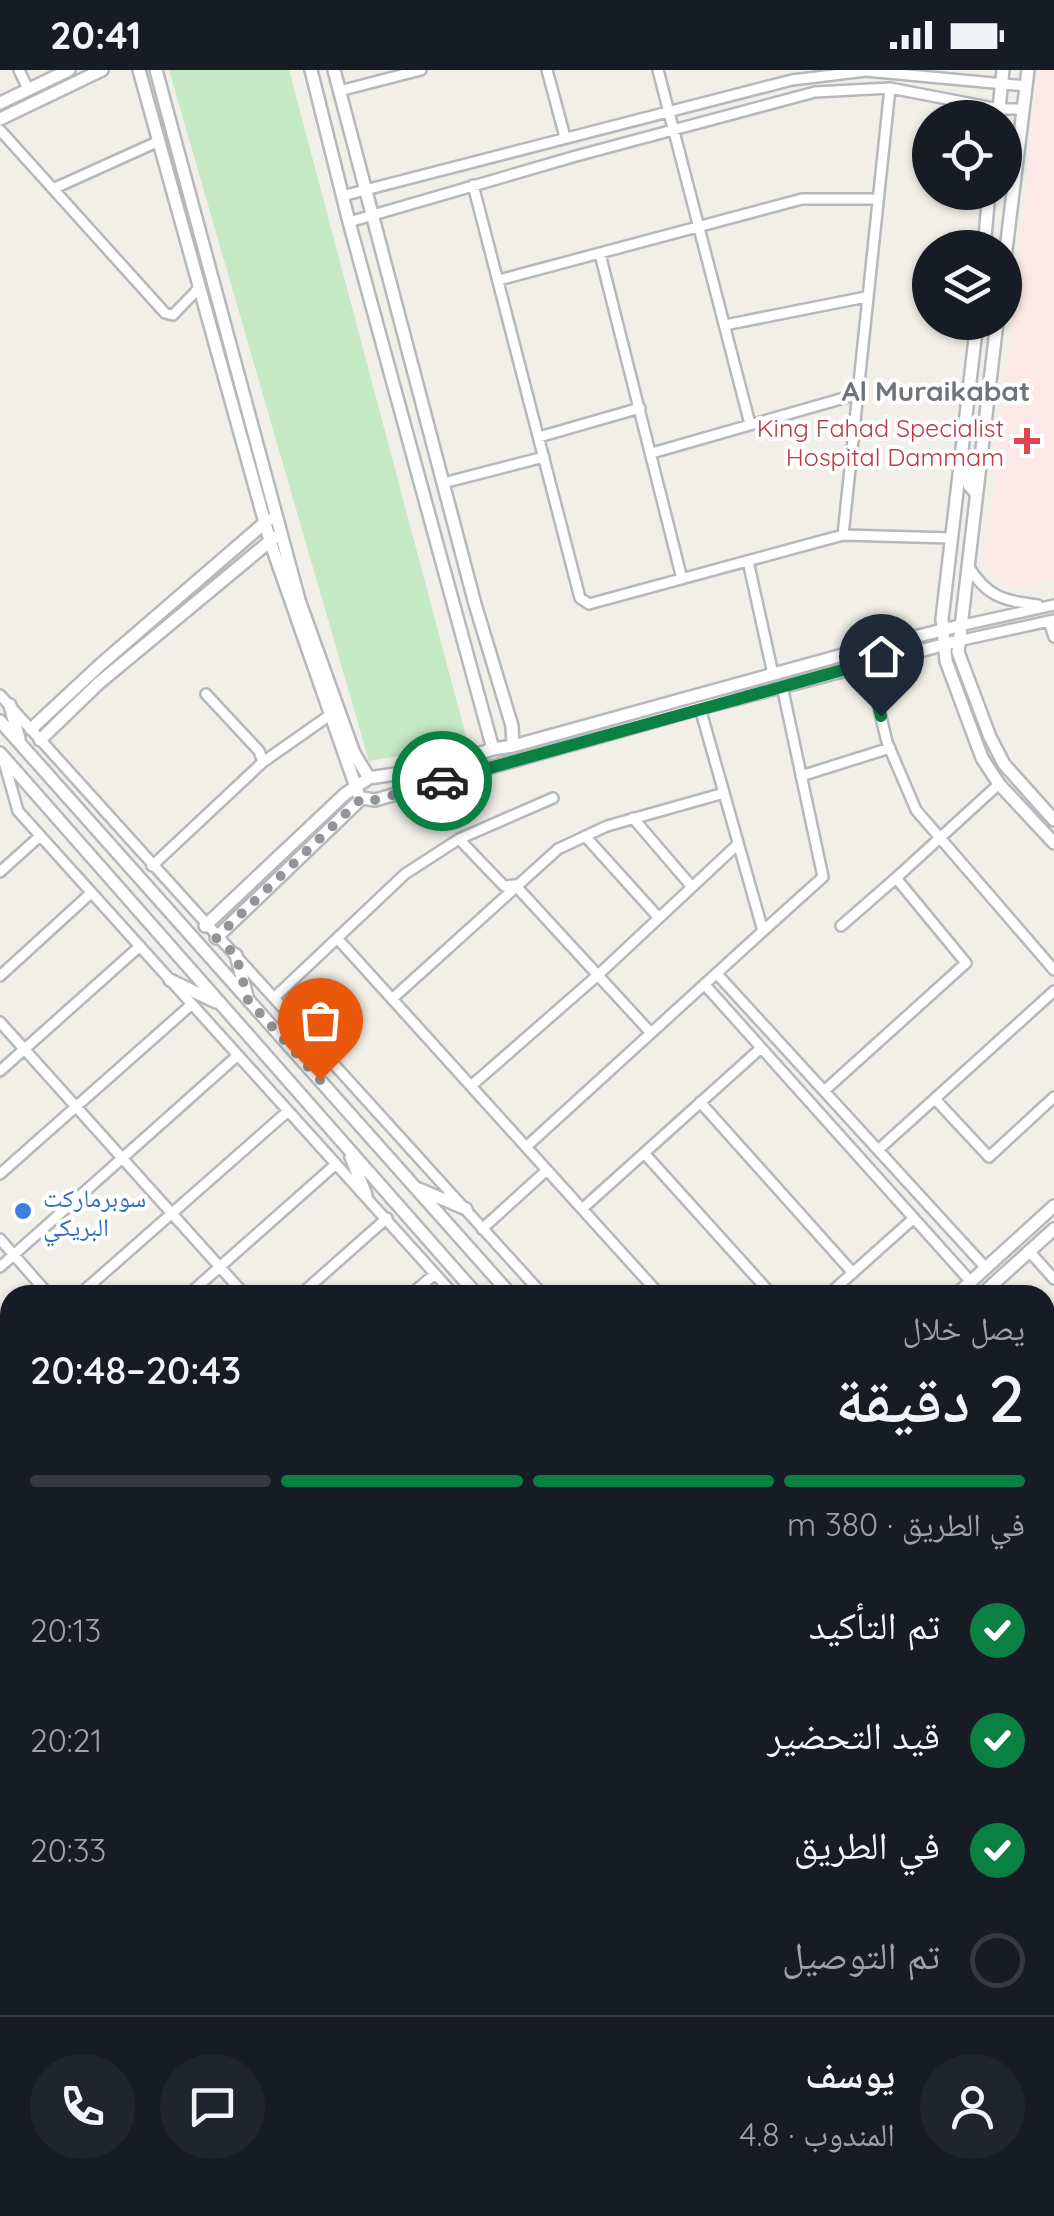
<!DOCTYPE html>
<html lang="ar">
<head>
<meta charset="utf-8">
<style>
	body { margin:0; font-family:Quicksand,"Noto Naskh Arabic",sans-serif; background:#20242c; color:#f1f3f6; direction:rtl; height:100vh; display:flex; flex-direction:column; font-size:38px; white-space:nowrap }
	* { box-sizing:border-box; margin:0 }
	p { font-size:32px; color:#9ea1a6 }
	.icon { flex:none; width:55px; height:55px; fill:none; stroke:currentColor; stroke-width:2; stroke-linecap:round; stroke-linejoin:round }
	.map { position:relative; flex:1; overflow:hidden; direction:ltr }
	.side { position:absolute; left:0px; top:1215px; width:1055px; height:932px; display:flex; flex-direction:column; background:#171b24; border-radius:30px 30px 0 0; box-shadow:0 2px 8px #0004; direction:rtl }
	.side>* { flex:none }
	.fabs { position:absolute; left:912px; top:30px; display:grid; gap:20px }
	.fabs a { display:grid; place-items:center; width:110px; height:110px; border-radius:50%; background:#171b24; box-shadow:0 2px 8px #0004; font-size:50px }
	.pin { position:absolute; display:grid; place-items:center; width:85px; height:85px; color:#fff; margin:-102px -42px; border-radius:50% 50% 50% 0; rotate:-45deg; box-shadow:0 0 10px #0007 }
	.pin .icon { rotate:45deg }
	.courier { position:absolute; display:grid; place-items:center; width:100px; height:100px; margin:-50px; border:8px solid #0b8043; border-radius:50%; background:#fff; color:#222; box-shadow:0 2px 12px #0007 }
	.overview em { font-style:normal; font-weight:600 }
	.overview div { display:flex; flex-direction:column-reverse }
	.overview { display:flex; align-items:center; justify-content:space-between; height:170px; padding:0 30px }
	h1 { font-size:65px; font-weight:600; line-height:75px }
	.bar { display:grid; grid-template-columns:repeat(4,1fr); gap:15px 10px; align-content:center; height:120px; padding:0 30px }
	.bar i { height:12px; border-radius:8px; background:#363941 }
	.bar .selected { background:#0b8043 }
	.bar p { grid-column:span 4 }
	.line { display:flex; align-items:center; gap:25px; padding:0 30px; border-top:2px solid #363941 }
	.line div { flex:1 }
	.round { display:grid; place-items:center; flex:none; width:105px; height:105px; border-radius:52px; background:#20242c }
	ol { padding:0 30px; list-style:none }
	li { display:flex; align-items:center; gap:30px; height:110px }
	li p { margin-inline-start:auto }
	li .icon { padding:10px; border-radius:50%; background:#0b8043; color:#fff; stroke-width:4 }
	li:last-child { color:#9ea1a6 }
	li i { width:55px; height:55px; border:5px solid #363941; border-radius:50% }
	.status { display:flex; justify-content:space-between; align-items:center; height:70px; padding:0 50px; background:#171b24; direction:ltr }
	.status svg { height:28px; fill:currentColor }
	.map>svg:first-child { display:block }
	.medical { fill:#fce8e6 }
	.green { fill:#c5e8c5 }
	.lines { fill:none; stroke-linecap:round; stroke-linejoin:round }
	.minor-casing { stroke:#b5b8bc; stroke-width:14 }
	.tertiary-casing { stroke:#b5b8bc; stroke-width:16 }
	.secondary-casing { stroke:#b6babf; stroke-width:18 }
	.motorway-casing { stroke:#f9ab00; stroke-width:20 }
	.minor { stroke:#fff; stroke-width:9 }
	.tertiary { stroke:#fff; stroke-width:11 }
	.secondary { stroke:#fff; stroke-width:12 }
	.motorway { stroke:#fde293; stroke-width:15 }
	.done { stroke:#929495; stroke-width:10; stroke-dasharray:0 18 }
	.route { stroke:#0b8043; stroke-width:12 }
	.health-dot { fill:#e0444e; stroke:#fff; stroke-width:4 }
	.shop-dot { fill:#3f7fe0; stroke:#fff; stroke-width:4 }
	.labels { text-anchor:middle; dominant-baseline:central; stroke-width:8; stroke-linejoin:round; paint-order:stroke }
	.health-label { font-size:25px; fill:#be3a42; stroke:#fff; text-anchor:end }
	.shop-label { font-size:25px; fill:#366cbe; stroke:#fff; text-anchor:start }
	.neighbourhood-label { font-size:28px; font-weight:bold; fill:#70757a; stroke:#fff }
</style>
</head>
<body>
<div class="status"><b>20:41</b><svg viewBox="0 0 49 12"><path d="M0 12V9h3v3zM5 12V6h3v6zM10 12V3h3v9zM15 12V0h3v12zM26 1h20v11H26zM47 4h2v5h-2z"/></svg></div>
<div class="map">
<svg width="1054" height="2146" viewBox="0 0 1054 2146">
	<rect width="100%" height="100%" fill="#f1efe8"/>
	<path class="medical" d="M1039 0H1054V507L1012 518 986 496Z"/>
	<path class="green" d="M169 0H289L468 674 369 691Z"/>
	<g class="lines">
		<defs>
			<path id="minor" d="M19 0 28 19
				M547 0 565 67
				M658 0 750 354
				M339 21 421 0
				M0 60 165 243 173 245 199 218
				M473 115 580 528 589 534 843 465 951 468
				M55 118 157 72
				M342 126 792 10 866 1 1026 16
				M349 152 576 86 815 22 890 18 999 39H1023
				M600 184 682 509
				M499 210 802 129H877
				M725 255 866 227
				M539 367 640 338
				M652 383 858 324
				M443 413 544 387
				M843 465 890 18
				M748 491 773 604
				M968 496C988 528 1003 530 1038 535
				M1049 551 1054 567
				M959 556 1054 535
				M958 571 1054 550
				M868 593 887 672 916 740 1054 900
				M0 625C181 825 361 1026 543 1225
				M3 688 18 741 454 1225
				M263 692 330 645
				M801 706 890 678
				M633 748 692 817
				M585 766 659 848
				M459 769 504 816 515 815 651 963
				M152 796 263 692 259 681 206 624
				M0 802 40 766
				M841 856 896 808
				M763 861 823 807 782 616
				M337 868 660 1225
				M717 904 986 1198
				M0 906 91 823
				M705 915 971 1212
				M275 927 405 804 459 769 553 728
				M392 929 558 779 607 756 724 723
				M0 952 245 1225
				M0 1001 140 876
				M471 1016 598 905 738 774
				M824 1021 966 893 896 808 999 714
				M935 1029 989 1087 1054 1027
				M700 1032 853 1203
				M526 1077 763 861 700 638
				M878 1080 1054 921
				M644 1083 772 1225
				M0 1104 192 934
				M582 1139 761 978
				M482 1159 547 1100
				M0 1169 49 1225
				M1029 1181 1054 1209
				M0 1197 237 986
				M79 1225 287 1042
				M188 1225 336 1094
				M300 1225 387 1148
				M410 1225 435 1204
				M828 1225 914 1148
				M1045 1280 1054 1272
				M0 1295 10 1286
				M0 1393 10 1384
				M0 1397 10 1408
				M0 1493 10 1484
				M1045 1558 1054 1549
				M0 1593 10 1584
				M0 1616 10 1627
				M1045 1672 1054 1664
				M0 1694 10 1686
				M1045 1754 1054 1757
				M1045 1828 1054 1831
				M0 1831 10 1841
				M0 1894 10 1886
				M1045 1928 1054 1931
				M1045 2014 1054 2017
				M80 2138 88 2146
				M743 2138 745 2146
				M807 2138 830 2146
				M60 2146 70 2138
				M170 2146 179 2138
				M280 2146 289 2138
				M391 2146 401 2138
				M530 2146 539 2138
				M655 2146 664 2138
				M900 2146 902 2138"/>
			<path id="tertiary" d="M139 0 270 471 358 723
				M156 0 299 530 354 683 369 708
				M311 0 349 152 493 679
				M334 0 475 534 512 656 513 676
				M0 33 69 0
				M998 48 1003 0
				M0 49 102 0
				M984 178 989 122
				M1005 188 1028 0
				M977 252 942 549 946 591 982 688 999 714 1054 773
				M997 252 958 582 990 667 1004 694 1054 750
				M968 386 969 415 975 422
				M10 635 19 669
				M0 651 511 1225
				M31 659 101 594 268 450
				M40 670 99 613 275 467
				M0 683 477 1225
				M205 856 345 724 369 708 434 698 493 679 513 676 857 581 959 556
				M216 868 362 728 375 730 700 638 958 571
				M236 885 247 926
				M170 910 216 932
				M351 1087 366 1125
				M419 1119 466 1139
				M956 1225 1054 1136
				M981 1225 1054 1159
				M1045 1781 1054 1785
				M1045 1806 1054 1808
				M0 2101 10 2093"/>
			<path id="secondary" d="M0 1754 10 1757
				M1045 2105 1054 2108
				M1043 2138 1054 2141"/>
			<path id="motorway" d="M0 1763 10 1766
				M0 1777 10 1781
				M1045 2115 1054 2118"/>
		</defs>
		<use href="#minor" class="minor-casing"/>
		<use href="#tertiary" class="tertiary-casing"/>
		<use href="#secondary" class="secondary-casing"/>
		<use href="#motorway" class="motorway-casing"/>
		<use href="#minor" class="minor"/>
		<use href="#tertiary" class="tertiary"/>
		<use href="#secondary" class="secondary"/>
		<use href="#motorway" class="motorway"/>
	</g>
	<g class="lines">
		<path class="done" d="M320 1010 248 930 236 885 216 868 362 728 376 730 442 711"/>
		<path class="route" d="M442 711 868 593 881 646"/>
	</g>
	<path class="health-dot" d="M1022 356h10v10h10v10h-10v10h-10v-10h-10v-10h10z"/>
	<circle class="shop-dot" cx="23" cy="1141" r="10"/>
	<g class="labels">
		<g class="health-label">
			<text x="1004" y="357">King Fahad Specialist<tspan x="1004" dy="29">Hospital Dammam</tspan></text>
		</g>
		<g class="shop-label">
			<text x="43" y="1127">سوبرماركت<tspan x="43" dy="29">البريكي</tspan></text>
		</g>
		<g class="neighbourhood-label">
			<text x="936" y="320">Al Muraikabat</text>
		</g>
	</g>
</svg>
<div class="fabs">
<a><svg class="icon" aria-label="locate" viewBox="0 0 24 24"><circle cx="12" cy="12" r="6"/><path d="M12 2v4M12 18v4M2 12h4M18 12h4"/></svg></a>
<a><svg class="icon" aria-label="layers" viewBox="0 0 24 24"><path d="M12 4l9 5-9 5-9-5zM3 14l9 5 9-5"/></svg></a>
</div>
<div class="pin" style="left:320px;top:1010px;background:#ea580c"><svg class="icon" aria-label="bag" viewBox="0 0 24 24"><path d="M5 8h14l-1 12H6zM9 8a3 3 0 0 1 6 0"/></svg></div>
<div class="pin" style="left:881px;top:646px;background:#1f2937"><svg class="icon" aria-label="home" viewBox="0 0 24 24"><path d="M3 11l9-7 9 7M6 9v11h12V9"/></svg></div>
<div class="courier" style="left:442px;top:711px"><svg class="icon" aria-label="car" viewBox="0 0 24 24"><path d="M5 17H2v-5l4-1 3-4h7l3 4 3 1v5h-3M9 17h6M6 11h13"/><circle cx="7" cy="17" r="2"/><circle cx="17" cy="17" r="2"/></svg></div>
<section class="side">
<div class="overview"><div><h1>2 دقيقة</h1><p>يصل خلال</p></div><em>20:43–20:48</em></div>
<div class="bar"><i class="selected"></i><i class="selected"></i><i class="selected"></i><i></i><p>في الطريق · 380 m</p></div>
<ol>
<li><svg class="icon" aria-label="check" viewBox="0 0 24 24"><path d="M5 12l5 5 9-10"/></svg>تم التأكيد<p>20:13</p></li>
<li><svg class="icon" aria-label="check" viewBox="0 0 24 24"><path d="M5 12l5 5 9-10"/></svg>قيد التحضير<p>20:21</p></li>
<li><svg class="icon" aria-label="check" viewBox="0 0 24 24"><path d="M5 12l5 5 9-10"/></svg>في الطريق<p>20:33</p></li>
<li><i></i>تم التوصيل</li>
</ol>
<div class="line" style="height:180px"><a class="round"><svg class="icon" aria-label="person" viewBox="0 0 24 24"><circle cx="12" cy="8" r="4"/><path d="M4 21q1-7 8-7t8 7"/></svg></a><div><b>يوسف</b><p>المندوب · 4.8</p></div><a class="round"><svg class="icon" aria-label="chat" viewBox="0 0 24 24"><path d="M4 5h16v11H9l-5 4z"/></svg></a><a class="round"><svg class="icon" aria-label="phone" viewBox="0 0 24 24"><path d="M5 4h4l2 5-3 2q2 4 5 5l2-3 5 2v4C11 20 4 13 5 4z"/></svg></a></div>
</section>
</div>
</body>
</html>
